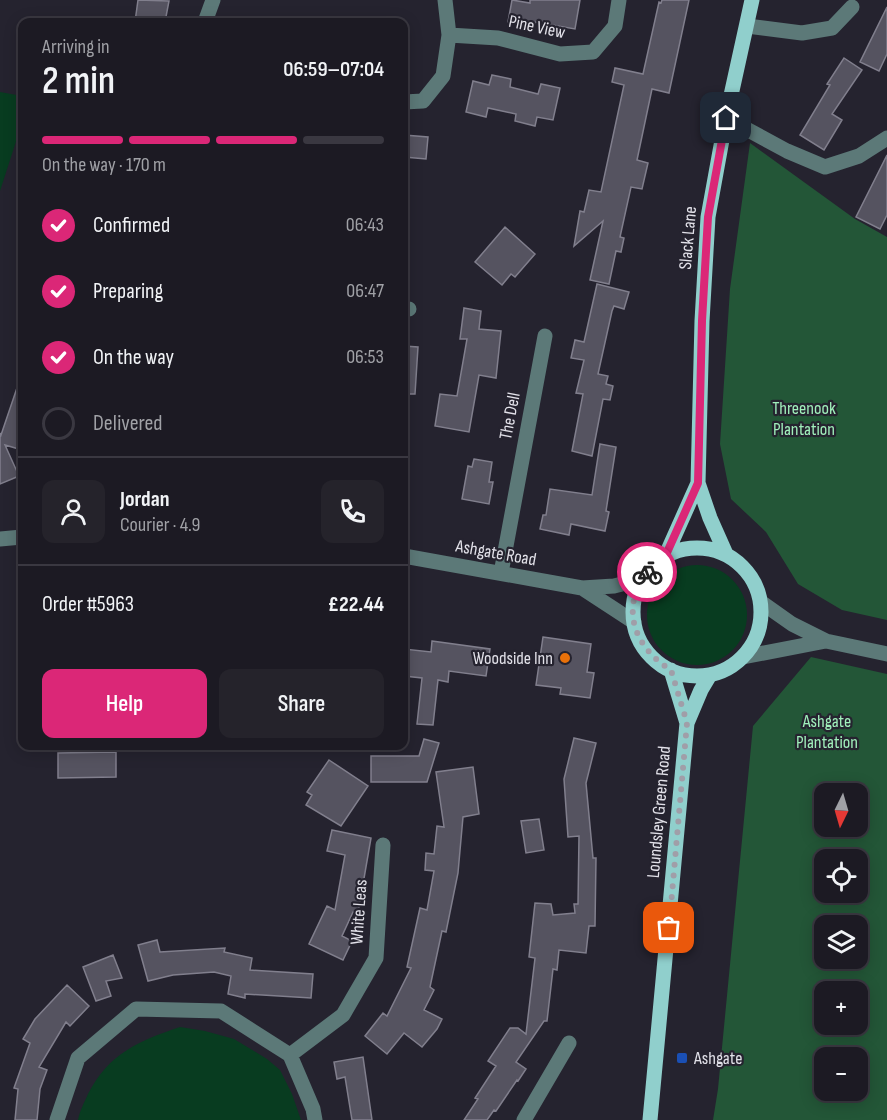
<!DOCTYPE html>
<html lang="en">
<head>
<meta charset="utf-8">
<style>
	body { margin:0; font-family:"Sofia Sans Condensed",sans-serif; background:#25232b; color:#f1f3f6; height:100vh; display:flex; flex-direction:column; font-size:22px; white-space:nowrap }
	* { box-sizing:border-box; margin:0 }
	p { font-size:20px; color:#a0a1a6 }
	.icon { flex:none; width:33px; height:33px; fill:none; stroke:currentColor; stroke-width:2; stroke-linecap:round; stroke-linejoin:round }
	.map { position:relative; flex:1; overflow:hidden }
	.drawer { position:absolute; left:18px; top:18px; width:390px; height:732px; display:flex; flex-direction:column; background:#1c1a23; border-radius:12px; box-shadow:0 3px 15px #0003,0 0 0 2px #3a3841 }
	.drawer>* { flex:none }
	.needle { width:39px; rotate:185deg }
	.buttons { position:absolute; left:814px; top:783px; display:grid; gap:12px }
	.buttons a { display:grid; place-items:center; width:54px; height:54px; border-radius:12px; background:#1c1a23; box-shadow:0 3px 15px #0003,0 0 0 2px #3a3841; font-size:30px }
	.pin { position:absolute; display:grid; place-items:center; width:51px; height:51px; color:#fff; margin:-26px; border-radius:12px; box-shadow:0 3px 9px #0006 }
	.courier { position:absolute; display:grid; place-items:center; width:60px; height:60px; margin:-30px; border:4px solid #db2777; border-radius:50%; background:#fff; color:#222; box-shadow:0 2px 8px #0007 }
	.summary em { font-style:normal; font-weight:600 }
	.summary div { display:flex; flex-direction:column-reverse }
	.summary { display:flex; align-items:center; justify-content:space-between; height:102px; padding:0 24px }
	h1 { font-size:39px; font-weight:600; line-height:45px }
	.bar { display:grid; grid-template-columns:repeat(4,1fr); gap:9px 6px; align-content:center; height:72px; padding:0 24px }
	.bar i { height:8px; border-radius:4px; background:#3a3841 }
	.bar .on { background:#db2777 }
	.bar p { grid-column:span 4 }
	.line { display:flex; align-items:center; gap:15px; padding:0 24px; border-top:2px solid #3a3841 }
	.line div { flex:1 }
	.round { display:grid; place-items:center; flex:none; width:63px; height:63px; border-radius:12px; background:#25232b }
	ol { padding:0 24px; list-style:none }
	li { display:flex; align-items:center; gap:18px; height:66px }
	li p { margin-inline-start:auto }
	li .icon { padding:6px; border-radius:50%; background:#db2777; color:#fff; stroke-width:4 }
	li:last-child { color:#a0a1a6 }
	li i { width:33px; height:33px; border:3px solid #3a3841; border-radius:50% }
	.button { display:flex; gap:12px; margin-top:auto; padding:12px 24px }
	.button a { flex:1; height:69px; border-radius:12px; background:#db2777; color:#fff; font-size:24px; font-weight:600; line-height:69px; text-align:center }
	.button a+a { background:#25232b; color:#f1f3f6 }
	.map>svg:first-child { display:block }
	.green { fill:#083c20 }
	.forest { fill:#235637; fill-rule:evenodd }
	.building { fill:#555360; stroke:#817f8d; stroke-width:1.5 }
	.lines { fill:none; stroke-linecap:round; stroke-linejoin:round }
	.minor { stroke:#5c7978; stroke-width:15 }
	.major { stroke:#90cfcc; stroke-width:15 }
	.done { stroke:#a09ea8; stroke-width:6; stroke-dasharray:0 10.8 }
	.route { stroke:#db2777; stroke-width:8 }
	.food-dot { fill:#e8710a; stroke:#25232f; stroke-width:2 }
	.transit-dot { fill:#1a4fb4; stroke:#25232f; stroke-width:2 }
	.labels { text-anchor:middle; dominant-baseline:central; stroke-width:4.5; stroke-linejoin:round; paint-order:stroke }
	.street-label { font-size:18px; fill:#e2e1e9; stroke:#25232f }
	.park-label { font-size:18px; fill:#a0efbb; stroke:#25232f }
	.poi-label { font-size:18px; fill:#e2e1e9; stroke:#25232f; text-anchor:end }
</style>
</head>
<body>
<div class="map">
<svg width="887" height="1120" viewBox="0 0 887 1120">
	<rect width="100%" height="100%" fill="#25232f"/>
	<path class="green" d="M0 92 22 96V123L0 191Z
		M647 615a50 50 0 1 1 100 0a50 50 0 1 1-100 0Z
		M180 1027 205 1031 234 1039 267 1059 280 1070 292 1094 301 1120H78C80 1110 84 1103 88 1094 109 1053 139 1041 180 1027Z"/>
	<path class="forest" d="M750 143 855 219 887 237V620L842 610 798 584 766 532 731 499 720 444 730 289Z
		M811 657 887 674V1120H713L718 1089 753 726ZM825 794H858V826H825ZM825 860H858V892H825ZM825 926H858V958H825ZM825 992H858V1024H825ZM825 1058H858V1090H825Z"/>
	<path class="building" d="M138 0 169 1 165 22H135Z
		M512 0 530 3V0H580L575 29 535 22 534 26 508 22Z
		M662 0H689L669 93 652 89 637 160 648 163 642 189 631 187 620 237 624 238 621 252 616 251 609 284 590 280 603 221 574 246 580 211 584 212 589 190 601 192 624 85 612 82 615 68 643 74 659 2 661 3Z
		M887 7V54L879 71 860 62Z
		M844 58 862 70 832 114 842 120 824 150 800 135 830 85 827 84Z
		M492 75 511 79 510 87 538 94 541 84 560 88 553 120 537 117 535 126 515 121 516 114 488 108 486 117 466 112 473 81 489 85Z
		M404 135 428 137 426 159 404 157Z
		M887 155V215L880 229 856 217Z
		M505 227 535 254 515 277 511 274 502 285 475 262Z
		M597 284 629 292 624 309 614 306 612 311 598 374 608 376 606 384 613 386 610 400 603 399 592 456 572 451 583 394 576 393 584 360 571 358 575 340 584 342Z
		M464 308 481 311 479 329 501 331 496 378 479 375 469 432 435 426 440 394 457 396 467 339H460Z
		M404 346 418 347 415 394H404Z
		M20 379H22V450L5 445 19 476 0 484V433L1 435Z
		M600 444 616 447 606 511 609 512 605 531 571 524 569 535 540 529 543 515H546L550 489 592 495Z
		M474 459 492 462 489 482H493L489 504 462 499 468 466 472 467Z
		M543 637 591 644 587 672 594 673 590 698 560 694 561 688 536 685Z
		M432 641 490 649 486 676 449 671 448 682 438 680 433 725 417 724 422 678 404 676V649L431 652Z
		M574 738 596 743 586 783 593 858H596L595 926H589L586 953 559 950 557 970 553 969 547 1021H544L516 1062 526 1069 518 1081 517 1080 496 1111 494 1110 487 1120H464L478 1099 475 1098 496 1066 488 1061 510 1028H518L526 1034 535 958 529 957 535 903 551 904 553 915 575 913 574 904H578L579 836 568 837 564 779Z
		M424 739 439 743 427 782H371V756H419Z
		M116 752V777L58 778V753Z
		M329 760 368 786 341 826 306 805 312 795 307 792Z
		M473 767 479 814 463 817 458 873 446 932 442 931 430 987 434 990 424 1010 442 1019 437 1029 422 1047 404 1033 387 1054 365 1036 383 1013 387 1016 411 968 407 967 420 908 427 910 434 871 425 870 426 853 434 854 437 826 444 827 436 772Z
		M539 819 544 850 526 853 521 821Z
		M332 830 371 838 358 913 353 912 342 936 352 941 343 960 309 944 327 906 335 910 345 855 327 851Z
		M157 940 160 952 225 948 224 952 252 958 250 970 313 974 311 998 245 994V998L228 994 231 976 214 972 173 975 148 981 138 945Z
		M113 955 122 978 106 981 111 996 96 1001 83 967Z
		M67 985 89 1006 70 1026 66 1022 39 1067 47 1070 40 1089 37 1120H15L18 1089 14 1088 30 1043 23 1039 35 1019Z
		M363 1057 372 1120H352L345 1077 337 1079 334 1062Z"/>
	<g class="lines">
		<path class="minor" d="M205 22 213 0
			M747 26 802 33 832 28 852 7
			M449 35 498 38 560 54 593 52 615 26 619 0
			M404 102 423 101 443 76 449 35 445 0
			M726 118 787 151 825 167 859 156 887 138
			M404 309H409
			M0 539 22 537
			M404 556 582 588 614 586 642 579
			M501 573 545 336
			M582 588 634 622
			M761 602 792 624 826 641 887 654
			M743 657 826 641
			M290 1055 343 1015 376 958 383 845
			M57 1120 78 1058 136 1009 221 1011 290 1055 313 1109 315 1120
			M524 1120 569 1043"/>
		<path class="major" d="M633 612a64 64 0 1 1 128 0a64 64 0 1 1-128 0Z
			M726 554 710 518 698 483 702 321 708 217 726 118 752 0
			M665 557 698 483
			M671 670 687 723
			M650 1120 687 723 701 690 710 675"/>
	</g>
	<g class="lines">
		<path class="done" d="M647 572C619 609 635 648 671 670L687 723 669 928"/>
		<path class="route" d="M647 572 665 557 698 483 702 321 708 217 726 118"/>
	</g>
	<circle class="food-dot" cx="565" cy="658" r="6"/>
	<rect class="transit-dot" x="676" y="1052" width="12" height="12" rx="3"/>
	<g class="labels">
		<g class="street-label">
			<text transform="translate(537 27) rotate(12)">Pine View</text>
			<text transform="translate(688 238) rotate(-85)">Slack Lane</text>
			<text transform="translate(510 416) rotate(-79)">The Dell</text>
			<text transform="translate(496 553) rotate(10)">Ashgate Road</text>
			<text transform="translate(659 812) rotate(-85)">Loundsley Green Road</text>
			<text transform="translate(359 912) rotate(-86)">White Leas</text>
		</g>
		<g class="park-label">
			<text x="804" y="408">Threenook<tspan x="804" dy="21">Plantation</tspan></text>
			<text x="827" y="721">Ashgate<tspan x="827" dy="21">Plantation</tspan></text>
		</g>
		<g class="poi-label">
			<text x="553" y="658">Woodside Inn</text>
			<text x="694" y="1058" text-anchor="start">Ashgate</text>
		</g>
	</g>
</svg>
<div class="buttons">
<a><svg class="needle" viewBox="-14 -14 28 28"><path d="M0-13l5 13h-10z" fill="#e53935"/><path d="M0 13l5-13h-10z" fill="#a0a1a6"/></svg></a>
<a><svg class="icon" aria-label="locate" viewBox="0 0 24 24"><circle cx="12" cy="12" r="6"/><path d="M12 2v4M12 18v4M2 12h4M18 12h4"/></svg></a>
<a><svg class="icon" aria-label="layers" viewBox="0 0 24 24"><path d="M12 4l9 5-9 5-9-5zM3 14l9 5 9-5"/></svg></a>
<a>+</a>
<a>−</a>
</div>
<div class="pin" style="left:669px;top:928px;background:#ea580c"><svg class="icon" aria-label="bag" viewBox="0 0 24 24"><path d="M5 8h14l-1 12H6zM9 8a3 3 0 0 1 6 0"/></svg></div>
<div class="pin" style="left:726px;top:118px;background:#1f2937"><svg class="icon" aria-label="home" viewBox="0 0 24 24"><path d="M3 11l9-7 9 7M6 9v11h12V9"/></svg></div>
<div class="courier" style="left:647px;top:572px"><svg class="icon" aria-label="bike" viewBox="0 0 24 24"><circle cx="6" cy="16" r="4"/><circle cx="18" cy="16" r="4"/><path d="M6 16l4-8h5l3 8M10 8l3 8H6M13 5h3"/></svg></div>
<section class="drawer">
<div class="summary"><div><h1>2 min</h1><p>Arriving in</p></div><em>06:59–07:04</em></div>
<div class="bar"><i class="on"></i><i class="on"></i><i class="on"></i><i></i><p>On the way · 170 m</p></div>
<ol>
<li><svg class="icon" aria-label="check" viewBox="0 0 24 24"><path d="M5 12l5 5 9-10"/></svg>Confirmed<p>06:43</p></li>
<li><svg class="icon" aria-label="check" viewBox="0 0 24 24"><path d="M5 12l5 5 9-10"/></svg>Preparing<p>06:47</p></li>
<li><svg class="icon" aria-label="check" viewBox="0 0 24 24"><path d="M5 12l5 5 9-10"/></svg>On the way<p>06:53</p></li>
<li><i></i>Delivered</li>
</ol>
<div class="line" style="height:108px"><a class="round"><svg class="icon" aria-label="person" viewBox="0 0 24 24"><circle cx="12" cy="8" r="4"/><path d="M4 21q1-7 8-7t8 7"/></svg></a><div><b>Jordan</b><p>Courier · 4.9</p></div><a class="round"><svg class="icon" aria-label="phone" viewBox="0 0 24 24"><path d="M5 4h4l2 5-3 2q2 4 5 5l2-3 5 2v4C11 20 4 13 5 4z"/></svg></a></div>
<div class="line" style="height:78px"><div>Order #5963</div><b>£22.44</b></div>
<div class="button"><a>Help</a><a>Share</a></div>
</section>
</div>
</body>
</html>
